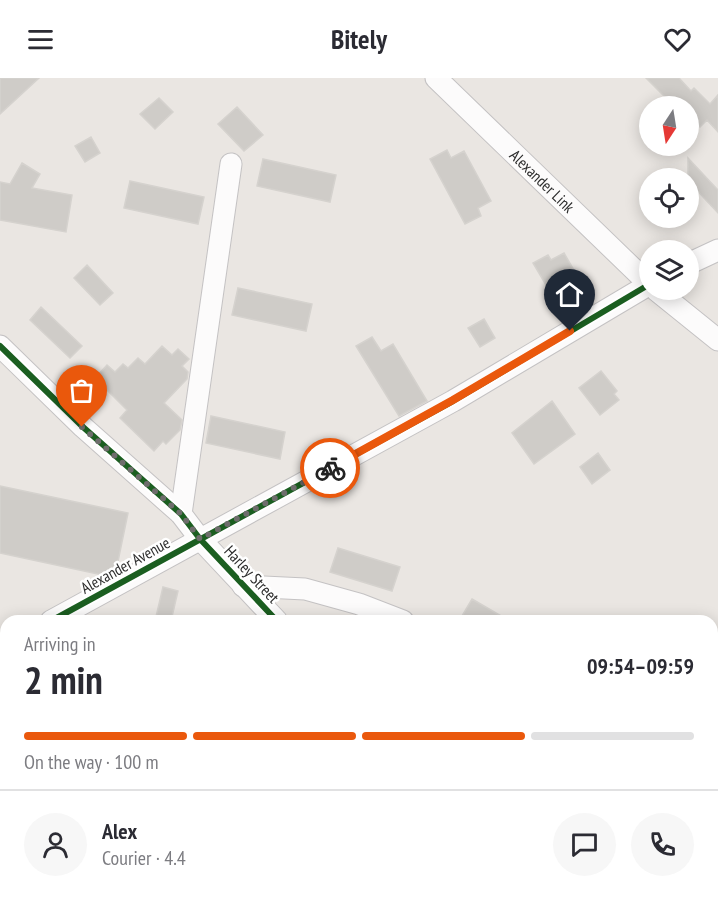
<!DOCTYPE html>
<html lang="en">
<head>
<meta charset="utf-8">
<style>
	body { margin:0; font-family:"PT Sans Narrow",sans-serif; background:#f7f7f7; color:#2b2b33; height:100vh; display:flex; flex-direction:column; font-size:22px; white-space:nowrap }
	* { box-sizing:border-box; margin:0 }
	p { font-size:20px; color:#7c7c81 }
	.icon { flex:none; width:33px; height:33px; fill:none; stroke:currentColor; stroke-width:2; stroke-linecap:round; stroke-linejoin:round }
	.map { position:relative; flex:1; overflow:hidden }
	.side { position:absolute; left:0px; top:537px; width:718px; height:294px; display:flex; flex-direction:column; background:#fff; border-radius:18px 18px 0 0; box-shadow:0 3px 15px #0003 }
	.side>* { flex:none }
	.needle { width:39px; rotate:192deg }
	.buttons { position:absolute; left:639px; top:18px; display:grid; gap:12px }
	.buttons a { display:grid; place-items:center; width:60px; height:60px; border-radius:50%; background:#fff; box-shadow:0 3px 15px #0003; font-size:30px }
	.pin { position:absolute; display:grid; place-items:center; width:51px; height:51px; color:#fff; margin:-62px -26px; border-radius:50% 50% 50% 0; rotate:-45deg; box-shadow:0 0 6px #0007 }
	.pin .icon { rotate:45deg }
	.courier { position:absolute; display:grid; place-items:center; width:60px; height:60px; margin:-30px; border:4px solid #ea580c; border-radius:50%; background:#fff; color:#222; box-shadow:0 2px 8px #0007 }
	.head em { font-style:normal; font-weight:800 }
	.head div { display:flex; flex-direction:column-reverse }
	.head { display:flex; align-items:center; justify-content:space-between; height:102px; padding:0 24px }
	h1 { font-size:39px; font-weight:800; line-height:45px }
	.bar { display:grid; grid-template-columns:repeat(4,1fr); gap:9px 6px; align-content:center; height:72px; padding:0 24px }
	.bar i { height:8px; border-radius:4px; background:#e1e1e2 }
	.bar .on { background:#ea580c }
	.bar p { grid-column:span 4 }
	.line { display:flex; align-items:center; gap:15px; padding:0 24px; border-top:2px solid #e1e1e2 }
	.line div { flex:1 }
	.round { display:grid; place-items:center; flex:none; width:63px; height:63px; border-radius:32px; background:#f7f7f7 }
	header { display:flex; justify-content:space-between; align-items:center; height:78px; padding:0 24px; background:#fff; font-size:27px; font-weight:800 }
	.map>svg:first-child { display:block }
	.building { fill:#cfccc8; stroke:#d5d2ce; stroke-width:1.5 }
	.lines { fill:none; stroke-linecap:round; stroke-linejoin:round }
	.street-casing { stroke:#c4c2c3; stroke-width:23 }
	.street { stroke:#fcfbfb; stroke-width:21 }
	.cycleway-casing { stroke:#fff; stroke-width:10 }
	.cycleway { stroke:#1b5e20; stroke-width:6 }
	.done { stroke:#6e6d6c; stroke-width:6; stroke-dasharray:0 10.8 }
	.route { stroke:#ea580c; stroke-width:8 }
	.labels { text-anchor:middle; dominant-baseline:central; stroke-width:5; stroke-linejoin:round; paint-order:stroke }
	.street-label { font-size:16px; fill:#2c2c2c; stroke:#fff }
</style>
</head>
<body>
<header><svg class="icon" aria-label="menu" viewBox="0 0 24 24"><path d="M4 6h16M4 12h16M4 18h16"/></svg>Bitely<svg class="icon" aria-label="heart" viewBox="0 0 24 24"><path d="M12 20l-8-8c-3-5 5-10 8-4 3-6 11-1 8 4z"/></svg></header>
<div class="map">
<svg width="718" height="831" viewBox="0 0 718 831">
	<rect width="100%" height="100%" fill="#eae6e2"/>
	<path class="building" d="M0 0H39L0 36Z
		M646 0H679L691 13 694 10 710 26 718 17V54L707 42 700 49 688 38V28H674Z
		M159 20 173 34 155 51 140 36Z
		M237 29 263 57 244 73 218 46Z
		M91 59 100 75 85 84 75 68Z
		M447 72 451 80 464 73 491 123 478 130 481 138 465 146 430 81Z
		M688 80 718 112V135L688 103Z
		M263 81 336 97 330 124 257 108Z
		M22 85 40 96 32 110 72 117 66 154 0 142V104L10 106Z
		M130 103 204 119 198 146 124 130Z
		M564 175 593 225 566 241 533 185 548 177 551 182Z
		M87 187 113 215 100 227 74 200Z
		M238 210 312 226 306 253 232 237Z
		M41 229 82 268 70 280 30 242Z
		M484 241 495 260 480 269 468 250Z
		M372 259 381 273 393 266 427 323 399 338 356 268Z
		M162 268 172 277 178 271 189 281 182 288 188 294 187 301 164 325 182 342 180 352 166 366 163 363 154 373 120 340 127 332 95 300 107 287 115 294 123 286 128 290 138 280 145 286Z
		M601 293 617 313 614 316 619 322 600 337 579 310Z
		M552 323 575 356 534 386 512 355Z
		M211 338 285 354 280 381 206 365Z
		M598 375 610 392 592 406 580 389Z
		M0 408 128 435 116 493 107 498 0 475Z
		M338 470 400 489 392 513 330 494Z
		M163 509 178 513 171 543H155Z
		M472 521 510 543H459Z"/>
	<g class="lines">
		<defs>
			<g id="street">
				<path id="s1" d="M436 0 650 207"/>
				<path d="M688 186 718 172"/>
				<path d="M656 212 718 262"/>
				<path d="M0 268 83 349 181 436 200 461 277 543"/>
				<path d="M181 436 231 86"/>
				<path d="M243 508 305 511 359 526 403 543"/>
				<path d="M51 543 453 323 650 206"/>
				<path d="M0 571 6 567"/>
				<path d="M712 823 717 831"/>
				<path d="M161 825 163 831"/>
				<path d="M634 825 644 831"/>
				<path d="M359 831 371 825"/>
			</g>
		</defs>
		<use href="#street" class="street-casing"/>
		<use href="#street" class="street"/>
		<defs>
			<path id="cycleway" d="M0 268 83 349 181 436 200 461 277 543
				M51 543 453 323 650 206"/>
		</defs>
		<use href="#cycleway" class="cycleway-casing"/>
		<use href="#cycleway" class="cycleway"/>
	</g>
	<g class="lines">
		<path class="done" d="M82 349 181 436 200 461 330 390"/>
		<path class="route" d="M330 390 453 322 570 253"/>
	</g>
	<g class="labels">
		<g class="street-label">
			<text stroke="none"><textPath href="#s1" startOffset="148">Alexander Link</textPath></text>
			<text transform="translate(125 487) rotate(-29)">Alexander Avenue</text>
			<text transform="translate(252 496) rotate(47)">Harley Street</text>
		</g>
	</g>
</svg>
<div class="buttons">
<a><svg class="needle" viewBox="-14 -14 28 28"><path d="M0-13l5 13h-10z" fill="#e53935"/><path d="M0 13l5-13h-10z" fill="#7c7c81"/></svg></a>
<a><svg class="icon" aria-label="locate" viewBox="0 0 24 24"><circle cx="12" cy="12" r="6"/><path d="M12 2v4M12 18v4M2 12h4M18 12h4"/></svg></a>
<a><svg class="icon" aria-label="layers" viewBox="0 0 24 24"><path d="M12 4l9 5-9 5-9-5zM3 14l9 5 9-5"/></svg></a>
</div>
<div class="pin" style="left:82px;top:349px;background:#ea580c"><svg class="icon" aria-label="bag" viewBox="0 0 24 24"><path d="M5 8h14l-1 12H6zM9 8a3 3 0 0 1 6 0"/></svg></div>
<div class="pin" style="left:570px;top:253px;background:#1f2937"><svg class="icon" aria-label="home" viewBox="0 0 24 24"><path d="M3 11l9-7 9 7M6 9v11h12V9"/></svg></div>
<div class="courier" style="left:330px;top:390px"><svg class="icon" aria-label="bike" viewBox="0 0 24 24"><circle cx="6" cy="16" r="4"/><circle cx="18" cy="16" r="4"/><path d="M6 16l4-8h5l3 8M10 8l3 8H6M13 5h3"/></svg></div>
<section class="side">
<div class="head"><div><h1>2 min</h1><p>Arriving in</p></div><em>09:54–09:59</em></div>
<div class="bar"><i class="on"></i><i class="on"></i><i class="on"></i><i></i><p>On the way · 100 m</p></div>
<div class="line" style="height:108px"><a class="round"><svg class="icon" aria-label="person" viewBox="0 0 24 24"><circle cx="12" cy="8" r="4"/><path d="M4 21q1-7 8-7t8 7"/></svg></a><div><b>Alex</b><p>Courier · 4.4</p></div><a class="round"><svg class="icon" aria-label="chat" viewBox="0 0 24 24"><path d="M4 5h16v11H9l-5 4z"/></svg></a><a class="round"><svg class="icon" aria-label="phone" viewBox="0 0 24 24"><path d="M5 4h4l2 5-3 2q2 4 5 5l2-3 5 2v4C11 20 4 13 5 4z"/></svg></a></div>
</section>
</div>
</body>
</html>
